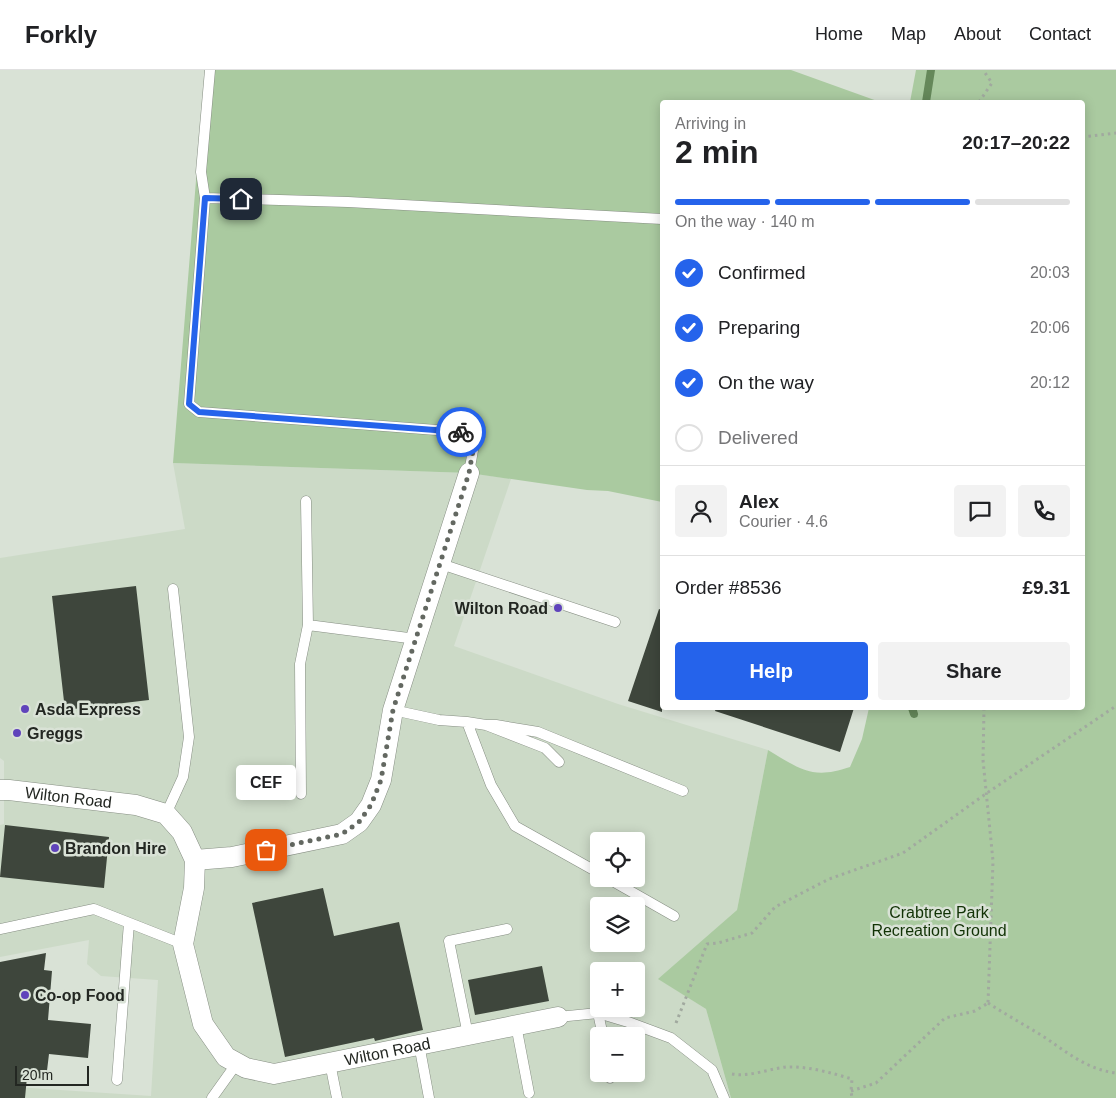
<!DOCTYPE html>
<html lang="en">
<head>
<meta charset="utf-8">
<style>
	body { margin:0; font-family:Arial,sans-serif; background:#f2f2f2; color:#202124; height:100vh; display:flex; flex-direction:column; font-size:19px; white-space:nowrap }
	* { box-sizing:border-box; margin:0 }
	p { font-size:16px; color:#757577 }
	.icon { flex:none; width:28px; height:28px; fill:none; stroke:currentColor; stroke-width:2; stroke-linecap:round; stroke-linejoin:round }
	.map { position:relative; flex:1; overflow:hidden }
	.drawer { position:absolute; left:660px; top:30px; width:425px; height:610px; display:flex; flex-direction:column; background:#fff; border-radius:5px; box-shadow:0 2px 12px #0003 }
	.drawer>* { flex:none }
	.fabs { position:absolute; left:590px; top:762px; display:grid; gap:10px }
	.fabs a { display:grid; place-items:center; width:55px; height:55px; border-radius:5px; background:#fff; box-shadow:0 2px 12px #0003; font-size:25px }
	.scale { position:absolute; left:15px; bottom:12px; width:74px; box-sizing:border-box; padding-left:5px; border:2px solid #232722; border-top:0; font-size:14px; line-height:18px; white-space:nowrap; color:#232722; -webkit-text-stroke:4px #d9e2d6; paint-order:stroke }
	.pin { position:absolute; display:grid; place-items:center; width:42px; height:42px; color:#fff; margin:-21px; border-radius:10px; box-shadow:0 2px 8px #0006 }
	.courier { position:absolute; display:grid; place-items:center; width:50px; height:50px; margin:-25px; border:4px solid #2563eb; border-radius:50%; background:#fff; color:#222; box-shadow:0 1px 6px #0007 }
	.bubble { position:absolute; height:35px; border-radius:5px; background:#fff; box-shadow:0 2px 12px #0003; font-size:16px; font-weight:800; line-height:35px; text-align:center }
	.head em { font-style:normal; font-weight:800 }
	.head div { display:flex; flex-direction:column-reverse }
	.head { display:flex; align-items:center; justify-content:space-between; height:85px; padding:0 15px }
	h1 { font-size:32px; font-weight:800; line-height:38px }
	.bar { display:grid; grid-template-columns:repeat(4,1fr); gap:8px 5px; align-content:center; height:60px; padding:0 15px }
	.bar i { height:6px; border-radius:4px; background:#e0e0e0 }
	.bar .selected { background:#2563eb }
	.bar p { grid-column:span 4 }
	.line { display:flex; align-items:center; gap:12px; padding:0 15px; border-top:1px solid #e0e0e0 }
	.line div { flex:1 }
	.round { display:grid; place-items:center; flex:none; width:52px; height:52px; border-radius:5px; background:#f2f2f2 }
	ol { padding:0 15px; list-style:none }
	li { display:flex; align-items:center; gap:15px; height:55px }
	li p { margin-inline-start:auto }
	li .icon { padding:5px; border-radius:50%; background:#2563eb; color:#fff; stroke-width:4 }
	li:last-child { color:#757577 }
	li i { width:28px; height:28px; border:2px solid #e0e0e0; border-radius:50% }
	.cta { display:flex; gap:10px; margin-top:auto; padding:10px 15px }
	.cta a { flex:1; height:58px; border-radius:5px; background:#2563eb; color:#fff; font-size:20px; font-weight:800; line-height:58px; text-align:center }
	.cta a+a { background:#f2f2f2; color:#202124 }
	header { display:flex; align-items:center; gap:30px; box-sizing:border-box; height:70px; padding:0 25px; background:#fff; border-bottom:1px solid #e0e0e0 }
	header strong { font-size:24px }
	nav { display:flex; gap:28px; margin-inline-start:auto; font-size:18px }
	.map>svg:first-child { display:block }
	.built { fill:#ccdac7; fill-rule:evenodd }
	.green { fill:#aacaa0 }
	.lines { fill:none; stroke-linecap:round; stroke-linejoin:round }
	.stream { stroke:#65885a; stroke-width:8 }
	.building { fill:#3e463c }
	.service-casing { stroke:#868e83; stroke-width:11 }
	.minor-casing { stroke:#868e83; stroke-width:21 }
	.path { stroke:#a1a99f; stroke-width:3; stroke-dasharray:2.5 4; stroke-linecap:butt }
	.service { stroke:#fff; stroke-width:10 }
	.minor { stroke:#fff; stroke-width:20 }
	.done { stroke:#636861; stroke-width:5; stroke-dasharray:0 9 }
	.route { stroke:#2563eb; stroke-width:6 }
	.poi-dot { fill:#5f43bb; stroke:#d9e2d6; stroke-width:2 }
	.labels { text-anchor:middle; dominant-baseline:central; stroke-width:5; stroke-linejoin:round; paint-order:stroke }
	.poi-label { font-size:16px; font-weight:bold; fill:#232722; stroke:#d9e2d6; text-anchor:start }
	.street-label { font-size:16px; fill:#232722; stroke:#d9e2d6 }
	.park-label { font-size:16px; fill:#113205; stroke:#d9e2d6 }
</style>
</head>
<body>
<header>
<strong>Forkly</strong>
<nav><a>Home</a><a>Map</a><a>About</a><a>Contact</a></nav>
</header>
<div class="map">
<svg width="1116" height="1028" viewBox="0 0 1116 1028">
	<rect width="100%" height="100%" fill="#d9e2d6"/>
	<path class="built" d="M173 393 438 402 469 403 511 409 454 576 618 634 768 680 737 840 659 909 706 939 731 1028H0V1016L151 1026 158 910 101 906 87 894 89 870 0 887V755L4 754V691L0 688V488L185 459ZM599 771H636V809H599ZM599 836H636V874H599ZM599 901H636V939H599ZM599 966H636V1004H599Z"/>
	<path class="green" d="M205 0H791L880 32H662V432L608 421 587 420 469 403 173 393Z
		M916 0H1116V1028H731L706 939 658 909 737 840 768 680C800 699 812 710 850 697L862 669 869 638H1082V32H910Z"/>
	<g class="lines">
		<path class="stream" d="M926 32 931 0
			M912 638 914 644"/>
	</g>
	<path class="building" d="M136 516 149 630 65 640 52 526Z
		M659 539 662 540V642L628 631Z
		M716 638H854L840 682 715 641Z
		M5 755 109 767 104 818 0 807Z
		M323 818 334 866 399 852 423 960 375 971 374 968 285 987 252 833Z
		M46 883 44 900 52 901 48 950 91 954 88 988 49 984 46 1009 27 1007 25 1028H0V892Z
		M542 896 549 931 475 945 468 910Z"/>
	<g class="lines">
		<defs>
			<path id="service" d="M210 0 201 102 205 128 189 334 199 342 476 363 469 403
				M205 128 348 132 662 149
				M441 494 615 552
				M308 555 416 569
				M393 640 439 650 467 652 486 655 545 678 559 692
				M467 652 491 715 515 756 599 803
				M486 655H496L538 662 683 721
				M301 724 300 594 308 555 306 431
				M166 744 183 707 189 667 173 519
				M609 809 674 846
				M0 859 94 839 183 874
				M598 943 603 966
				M558 947 598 943 628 952 671 968 712 1000 724 1028
				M516 955 529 1023
				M468 965 449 871 507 859
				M419 974 429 1028
				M330 993 337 1028
				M610 1004V1008
				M117 1010 129 853
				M212 1028 237 993"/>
			<g id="minor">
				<path id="s1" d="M0 720H9L136 735 166 744 182 762 195 790 194 818 183 874 203 954 226 987 246 998 274 1004 558 947"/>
				<path d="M195 790 232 787 342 764 359 752 371 735 381 710 393 640 469 403"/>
			</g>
		</defs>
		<use href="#service" class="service-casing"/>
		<use href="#minor" class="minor-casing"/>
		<path class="path" d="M979 32 992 13 983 0
			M1082 67 1116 63
			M984 638 983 690 993 791 988 933
			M988 933C1005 944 1023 954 1041 965 1066 981 1085 999 1116 1003
			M676 953 707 874 718 873 752 863 775 837 829 809 903 783 987 723 1116 636
			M732 1004C750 1007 768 999 786 997 808 996 832 1003 852 1009L851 1021 852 1028
			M851 1021 876 1013 945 948 975 941 988 933"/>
		<use href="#service" class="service"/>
		<use href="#minor" class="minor"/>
	</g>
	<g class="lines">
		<path class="done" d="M266 780 342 764 359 752 371 735 381 710 393 640 469 403 476 363 461 362"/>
		<path class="route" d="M241 129 205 128 189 334 199 342 461 362"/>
	</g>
	<g class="poi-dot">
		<circle cx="558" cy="538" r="5"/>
		<circle cx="25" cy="639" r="5"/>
		<circle cx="17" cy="663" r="5"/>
		<circle cx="55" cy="778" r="5"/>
		<circle cx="25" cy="925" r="5"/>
	</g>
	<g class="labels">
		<g class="poi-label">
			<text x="548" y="538" text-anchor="end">Wilton Road</text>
			<text x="35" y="639">Asda Express</text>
			<text x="27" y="663">Greggs</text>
			<text x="65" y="778">Brandon Hire</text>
			<text x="35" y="925">Co-op Food</text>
		</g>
		<g class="street-label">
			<text stroke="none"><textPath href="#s1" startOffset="69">Wilton Road</textPath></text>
			<text stroke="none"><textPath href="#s1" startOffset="598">Wilton Road</textPath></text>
		</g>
		<g class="park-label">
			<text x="939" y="842">Crabtree Park<tspan x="939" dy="18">Recreation Ground</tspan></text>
		</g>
	</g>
</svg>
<div class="fabs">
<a><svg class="icon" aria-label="locate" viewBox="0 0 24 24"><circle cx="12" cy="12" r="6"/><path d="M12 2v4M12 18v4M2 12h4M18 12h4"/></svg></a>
<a><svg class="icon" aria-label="layers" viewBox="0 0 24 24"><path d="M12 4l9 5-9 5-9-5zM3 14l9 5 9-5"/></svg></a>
<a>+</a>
<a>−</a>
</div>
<div class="scale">20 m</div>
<div class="pin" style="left:266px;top:780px;background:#ea580c"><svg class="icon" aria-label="bag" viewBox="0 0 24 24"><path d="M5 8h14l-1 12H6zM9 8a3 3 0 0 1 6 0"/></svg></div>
<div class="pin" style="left:241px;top:129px;background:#1f2937"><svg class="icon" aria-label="home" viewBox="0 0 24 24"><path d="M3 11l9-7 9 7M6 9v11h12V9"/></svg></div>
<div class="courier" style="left:461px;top:362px"><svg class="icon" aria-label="bike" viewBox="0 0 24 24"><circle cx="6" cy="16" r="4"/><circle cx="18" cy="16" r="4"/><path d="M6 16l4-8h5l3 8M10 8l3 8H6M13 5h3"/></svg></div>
<div class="bubble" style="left:236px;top:695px;width:60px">CEF</div>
<section class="drawer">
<div class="head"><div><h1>2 min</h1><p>Arriving in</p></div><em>20:17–20:22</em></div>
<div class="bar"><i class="selected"></i><i class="selected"></i><i class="selected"></i><i></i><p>On the way · 140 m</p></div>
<ol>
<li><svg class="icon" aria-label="check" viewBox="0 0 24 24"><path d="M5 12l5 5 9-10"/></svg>Confirmed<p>20:03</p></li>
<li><svg class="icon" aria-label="check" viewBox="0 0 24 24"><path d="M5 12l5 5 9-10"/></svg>Preparing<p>20:06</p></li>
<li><svg class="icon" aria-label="check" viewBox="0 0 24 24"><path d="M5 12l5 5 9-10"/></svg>On the way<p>20:12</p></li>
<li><i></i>Delivered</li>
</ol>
<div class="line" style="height:90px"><a class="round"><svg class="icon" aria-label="person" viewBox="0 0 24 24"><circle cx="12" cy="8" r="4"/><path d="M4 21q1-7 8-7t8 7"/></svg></a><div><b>Alex</b><p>Courier · 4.6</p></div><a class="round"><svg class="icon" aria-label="chat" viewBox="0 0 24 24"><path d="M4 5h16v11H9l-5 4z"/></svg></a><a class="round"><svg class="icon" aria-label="phone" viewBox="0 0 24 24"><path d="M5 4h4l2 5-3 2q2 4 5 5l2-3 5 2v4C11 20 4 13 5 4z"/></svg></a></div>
<div class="line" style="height:65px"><div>Order #8536</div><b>£9.31</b></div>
<div class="cta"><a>Help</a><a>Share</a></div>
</section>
</div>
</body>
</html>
